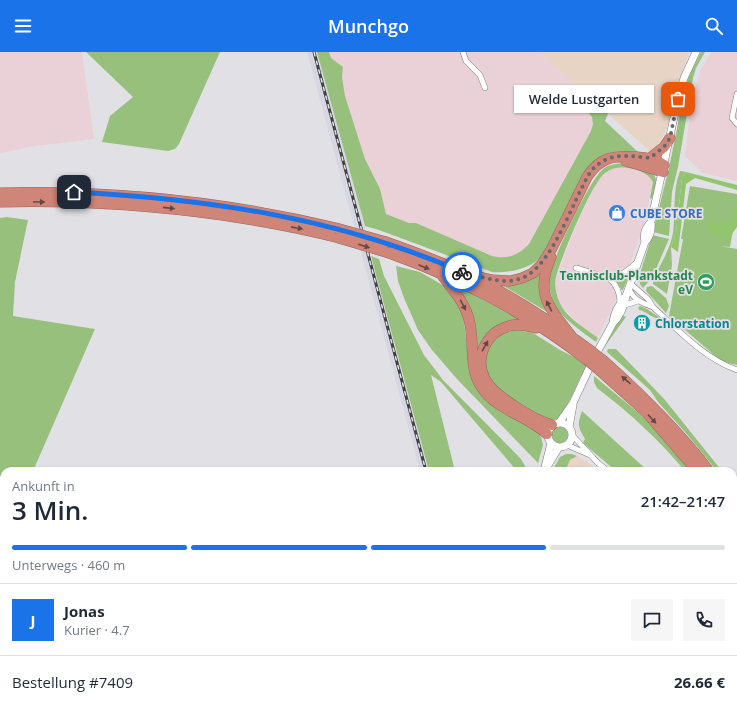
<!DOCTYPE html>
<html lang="de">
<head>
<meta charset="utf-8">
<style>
	body { margin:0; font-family:"Open Sans",sans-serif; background:#f6f6f7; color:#1f2937; height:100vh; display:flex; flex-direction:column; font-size:15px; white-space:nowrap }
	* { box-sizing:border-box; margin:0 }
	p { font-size:13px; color:#747a83 }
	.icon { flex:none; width:22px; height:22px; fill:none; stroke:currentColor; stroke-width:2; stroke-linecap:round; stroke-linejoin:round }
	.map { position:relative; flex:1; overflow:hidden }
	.panel { position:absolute; left:0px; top:415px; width:737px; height:248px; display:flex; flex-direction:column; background:#fff; border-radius:12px 12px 0 0; box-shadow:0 1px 3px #0004 }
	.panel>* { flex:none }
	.pin { position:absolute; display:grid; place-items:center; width:34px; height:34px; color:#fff; margin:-17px; border-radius:8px; box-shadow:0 2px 6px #0006 }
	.courier { position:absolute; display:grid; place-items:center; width:40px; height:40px; margin:-20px; border:3px solid #1a73e8; border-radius:50%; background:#fff; color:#222; box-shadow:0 1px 5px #0007 }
	.bubble { position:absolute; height:28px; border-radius:0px; background:#fff; box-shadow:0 1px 3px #0004; font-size:13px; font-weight:600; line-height:28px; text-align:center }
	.overview em { font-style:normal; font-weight:600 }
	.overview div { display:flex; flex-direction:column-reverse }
	.overview { display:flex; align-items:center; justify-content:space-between; height:68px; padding:0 12px }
	h1 { font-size:26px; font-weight:600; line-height:30px }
	.bar { display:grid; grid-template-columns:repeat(4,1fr); gap:6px 4px; align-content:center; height:48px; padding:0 12px }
	.bar i { height:5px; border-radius:3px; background:#e0e1e3 }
	.bar .current { background:#1a73e8 }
	.bar p { grid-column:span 4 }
	.line { display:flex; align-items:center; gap:10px; padding:0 12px; border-top:1px solid #e0e1e3 }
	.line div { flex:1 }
	.round { display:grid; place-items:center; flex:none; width:42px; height:42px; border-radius:0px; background:#f6f6f7 }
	header { display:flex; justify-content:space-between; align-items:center; height:52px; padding:0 12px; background:#1a73e8; color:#fff; font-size:18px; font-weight:600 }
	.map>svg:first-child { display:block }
	.commercial { fill:#ead0d7 }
	.industrial { fill:#e7d4c5 }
	.built { fill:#d6d7e2 }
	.green { fill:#97c07d }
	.forest { fill:#92c66e }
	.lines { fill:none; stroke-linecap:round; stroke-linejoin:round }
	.street-casing { stroke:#7c7c7f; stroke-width:6 }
	.secondary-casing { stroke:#7c7c7f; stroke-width:8 }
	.highway-casing { stroke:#96655d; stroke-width:11 }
	.street { stroke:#fff; stroke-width:5 }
	.secondary { stroke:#fff; stroke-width:7 }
	.highway { stroke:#d08579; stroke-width:10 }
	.rail-casing { stroke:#414142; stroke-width:3 }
	.rail { stroke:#e1e1e5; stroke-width:1.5; stroke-dasharray:4.5; stroke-linecap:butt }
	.highway-bridge-casing { stroke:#96655d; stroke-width:11; stroke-linecap:butt }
	.highway-bridge { stroke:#d08579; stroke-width:10 }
	.oneway { fill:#634946 }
	.done { stroke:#69696b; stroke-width:4; stroke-dasharray:0 7.2 }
	.route { stroke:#1a73e8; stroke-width:5 }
	.labels { text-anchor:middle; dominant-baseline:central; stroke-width:3.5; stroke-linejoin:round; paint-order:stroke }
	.shop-label { font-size:12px; font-weight:bold; fill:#366cbe; stroke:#e1e1e5; text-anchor:start }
	.leisure-label { font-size:12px; font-weight:bold; fill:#27864d; stroke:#e1e1e5; text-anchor:end }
	.culture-label { font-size:12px; font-weight:bold; fill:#0d838f; stroke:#e1e1e5; text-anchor:start }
</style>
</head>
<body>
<header><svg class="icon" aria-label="menu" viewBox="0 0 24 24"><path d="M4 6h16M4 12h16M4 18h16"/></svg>Munchgo<svg class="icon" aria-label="search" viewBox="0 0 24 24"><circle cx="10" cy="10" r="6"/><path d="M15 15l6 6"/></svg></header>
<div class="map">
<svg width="737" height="663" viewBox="0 0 737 663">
	<rect width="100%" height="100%" fill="#e1e1e5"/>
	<path class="commercial" d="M0 0H82L94 87 36 94 0 101Z
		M329 0H540L575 33 586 58 592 65 593 72 591 79 529 192 523 199 511 205 501 206 492 204 416 171H409L386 162 380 137 365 107 345 44 342 25 343 15 330 6Z
		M711 0H737V129L703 121 685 104 692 48 700 19Z
		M624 115 637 118 650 124 653 130 644 173 635 199 616 247 598 286 583 275 562 255 558 248 555 236 556 225 578 169 597 130 604 121 614 116Z"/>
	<path class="industrial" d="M540 0H689L679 29 669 71 658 95 650 99 575 33Z
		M577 404 586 409 600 419H565L570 408Z
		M733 568 737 593V663H541L540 659H733Z"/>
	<path class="built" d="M307 0H317L365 174 371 204 429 419H420Z
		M193 659H211L210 660 212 663H197Z"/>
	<path class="green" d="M86 0H220L179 92 175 97 168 99 102 90 110 64 133 45Z
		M317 0H329L331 6 343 15 342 25 345 44 365 107 380 137 386 162 409 171H416L492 204C507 208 519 203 529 192L591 79 593 72 592 65 586 58 575 33 608 62 605 69 638 100C626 99 613 98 602 104 589 112 583 124 576 138 569 152 549 199 538 208 525 218 508 221 492 220L379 178 365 174Z
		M701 0H705L696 16 693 26 678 115 672 140 669 184 653 180 669 116 685 37 689 24Z
		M624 111C633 114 655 117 656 128 656 134 654 141 652 147L650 146 653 130C649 123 642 119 634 117 623 115 614 114 605 121 592 130 560 208 556 225 554 232 556 242 559 249 565 265 585 276 598 286L596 290C584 281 558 264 553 249 550 240 548 230 550 222 555 202 588 131 602 118 608 112 616 112 624 111Z
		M680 119 686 120 682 126 676 180 671 195 672 213 667 242 653 232V227C661 212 670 197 673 181 676 159 672 140 680 119Z
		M690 134 737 142V157L730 195 720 194 737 197V313L721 309 669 264 683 187H681Z
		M7 165 28 168 15 230 13 264 95 277 33 419H4V440L0 436V166Z
		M652 183 669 187 656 217 650 228 643 236 640 232 639 225Z
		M371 204 379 207 384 224 424 303 443 328 521 407 528 419H517L441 330 431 323 455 419H429Z
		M396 214 420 220 434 228 447 236 456 248 463 261 467 295 501 359 537 378 541 385 543 393 538 411 457 327 432 298 418 278 404 246 398 229Z
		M543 215 549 261 502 233Z
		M628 222 629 224 623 238H622L614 227 622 226Z
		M652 234 666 246 669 254 666 261 646 239 647 235Z
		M461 236 524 270 489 284 484 332 459 238Z
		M640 254 647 257 660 266C653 268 647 259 639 258L638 256Z
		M622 263 626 265 605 294H604Z
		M517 278 533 281 560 298 586 311C587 317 581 323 579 328 572 344 568 353 558 367L549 369 545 368C526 356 500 345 489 325 484 317 485 306 487 298 491 286 506 279 517 278Z
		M608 297H616L647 329 665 348 722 419H717L685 380 658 350 650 338 607 300Z
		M594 324 647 368 694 419H685C658 387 630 361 597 336L594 330Z
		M582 359 648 419H616L583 391 585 387C578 375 577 373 582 359Z
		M552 383a8 8 0 1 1 16 0a8 8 0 1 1-16 0Z
		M566 402H572L577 404 570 408 565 419H552L560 405Z
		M0 449 4 453V477L0 481Z
		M733 495 737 502V592L734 580 733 568Z
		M211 659H243L248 663H212L210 660Z
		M429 659H484L485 663H427Z"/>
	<path class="forest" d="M686 120 737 133V138L695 126 686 132 678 200 671 195 676 180 682 126Z
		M737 143V175L728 187 707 180 708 171 732 168Z
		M494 659H529L530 663H495Z"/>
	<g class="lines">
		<defs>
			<path id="street" d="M463 0 466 9 480 23 485 36
				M737 42 732 66 737 72
				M576 216C605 224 613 234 637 210
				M609 226C617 233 620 240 620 250
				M631 232 648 247 653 255C679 279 704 306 737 318
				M629 236C633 248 642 251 653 255
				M625 253 638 249
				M572 383 598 411 608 419
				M567 393 590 403
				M0 575 4 571
				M147 659 150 663
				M111 663 113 659"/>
			<path id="secondary" d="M645 190C643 182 645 176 651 170
				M613 270C614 260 619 252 626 244
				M548 383a12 12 0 1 1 24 0a12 12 0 1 1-24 0Z
				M559 371 573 351 594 306 613 271C621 263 624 255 626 244L645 190C651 184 652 178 651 170L678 47 684 26 696 0
				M569 375 573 353
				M547 415 559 395
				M544 419 551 391
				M419 663 420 659"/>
			<path id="highway" d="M650 106 664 95 670 86
				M626 109 663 120
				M0 141C113 138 226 150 336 176
				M0 150C75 148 148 153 222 163 261 169 301 176 339 186
				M386 190C414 200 442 210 469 223 512 244 552 270 591 299
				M389 201C460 226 528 262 587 308
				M551 205C534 243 550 256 572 285
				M467 222 492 228 510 229 522 226 533 221 542 212 551 198 587 125C600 105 614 103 637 105 648 106 655 107 664 113
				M442 223C452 237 463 248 468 264 476 287 467 315 482 336 498 359 528 364 547 382
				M536 276C528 274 518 271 509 274 486 280 474 306 485 327 494 344 534 368 552 373
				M604 309C642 343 678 378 709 419
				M598 317 647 361 697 419
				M733 452 737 458
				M733 470 737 476"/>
		</defs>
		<use href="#street" class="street-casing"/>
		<use href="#secondary" class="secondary-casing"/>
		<use href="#highway" class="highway-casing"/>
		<use href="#street" class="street"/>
		<use href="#secondary" class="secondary"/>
		<use href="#highway" class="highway"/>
		<defs>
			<path id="rail" d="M314 0 426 419
				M0 445 4 449
				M199 659 203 663
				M491 659 492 663"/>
		</defs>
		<use href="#rail" class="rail-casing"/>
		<use href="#rail" class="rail"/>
		<defs>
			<path id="highway-bridge" d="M336 176 386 190
				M339 186 389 201
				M591 299 604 309
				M587 308 598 317"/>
		</defs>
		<use href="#highway-bridge" class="highway-bridge-casing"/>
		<use href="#highway-bridge" class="highway-bridge"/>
	</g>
	<defs><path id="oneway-solid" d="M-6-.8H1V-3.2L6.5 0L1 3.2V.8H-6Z"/></defs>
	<g class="oneway">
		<use href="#oneway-solid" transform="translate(39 150)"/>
		<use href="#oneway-solid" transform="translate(169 156) rotate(6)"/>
		<use href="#oneway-solid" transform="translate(297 176) rotate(11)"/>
		<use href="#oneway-solid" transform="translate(364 194) rotate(17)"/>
		<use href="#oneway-solid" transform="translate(424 215) rotate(23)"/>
		<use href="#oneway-solid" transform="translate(463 253) rotate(63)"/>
		<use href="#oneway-solid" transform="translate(549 254) rotate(-117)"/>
		<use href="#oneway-solid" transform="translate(485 294) rotate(-61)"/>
		<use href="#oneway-solid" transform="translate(626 328) rotate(-139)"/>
		<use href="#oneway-solid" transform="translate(652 367) rotate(47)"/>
	</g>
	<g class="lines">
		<path class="done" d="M462 220C470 224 478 225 486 226 498 229 510 231 522 226 553 214 573 147 591 119 609 99 627 104 650 106L664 95 670 86 678 47"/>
		<path class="route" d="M74 140C208 147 339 166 462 220"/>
	</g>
	<defs>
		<symbol id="shop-disc" viewBox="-11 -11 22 22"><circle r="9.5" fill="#3f7fe0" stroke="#e1e1e5"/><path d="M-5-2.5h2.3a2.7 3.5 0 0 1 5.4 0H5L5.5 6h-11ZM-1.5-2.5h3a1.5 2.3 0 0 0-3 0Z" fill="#fff"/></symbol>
		<symbol id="stadium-disc" viewBox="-11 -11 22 22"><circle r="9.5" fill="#2e9e5b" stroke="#e1e1e5"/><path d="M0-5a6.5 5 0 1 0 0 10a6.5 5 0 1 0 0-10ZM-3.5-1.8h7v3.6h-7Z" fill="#fff"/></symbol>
		<symbol id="building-disc" viewBox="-11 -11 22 22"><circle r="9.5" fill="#0f9aa8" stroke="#e1e1e5"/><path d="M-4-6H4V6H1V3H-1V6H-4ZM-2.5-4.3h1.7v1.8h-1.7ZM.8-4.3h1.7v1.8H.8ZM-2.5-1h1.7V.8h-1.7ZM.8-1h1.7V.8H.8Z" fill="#fff"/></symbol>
	</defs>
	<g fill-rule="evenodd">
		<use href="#shop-disc" x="607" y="151" width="20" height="20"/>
		<use href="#stadium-disc" x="696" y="220" width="20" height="20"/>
		<use href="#building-disc" x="632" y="261" width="20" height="20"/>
	</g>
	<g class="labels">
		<g class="shop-label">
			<text x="630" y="161">CUBE STORE</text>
		</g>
		<g class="leisure-label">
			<text x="693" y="223">Tennisclub-Plankstadt<tspan x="693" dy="14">eV</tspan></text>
		</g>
		<g class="culture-label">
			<text x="655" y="271">Chlorstation</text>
		</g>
	</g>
</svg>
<div class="pin" style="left:678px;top:47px;background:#ea580c"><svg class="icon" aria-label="bag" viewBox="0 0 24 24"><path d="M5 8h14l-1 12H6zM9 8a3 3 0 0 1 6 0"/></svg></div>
<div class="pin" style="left:74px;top:140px;background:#1f2937"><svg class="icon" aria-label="home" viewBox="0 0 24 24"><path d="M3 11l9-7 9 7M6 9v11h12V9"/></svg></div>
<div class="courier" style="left:462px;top:220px"><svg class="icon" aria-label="bike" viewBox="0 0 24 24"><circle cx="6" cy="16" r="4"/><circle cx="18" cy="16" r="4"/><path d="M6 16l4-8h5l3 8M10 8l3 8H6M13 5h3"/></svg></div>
<div class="bubble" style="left:514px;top:33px;width:140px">Welde Lustgarten</div>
<section class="panel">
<div class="overview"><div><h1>3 Min.</h1><p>Ankunft in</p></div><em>21:42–21:47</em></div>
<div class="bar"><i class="current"></i><i class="current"></i><i class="current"></i><i></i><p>Unterwegs · 460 m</p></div>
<div class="line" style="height:72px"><b class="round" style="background:#1a73e8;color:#fff">J</b><div><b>Jonas</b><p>Kurier · 4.7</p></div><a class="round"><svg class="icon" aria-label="chat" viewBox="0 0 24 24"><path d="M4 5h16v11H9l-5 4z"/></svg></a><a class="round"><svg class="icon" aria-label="phone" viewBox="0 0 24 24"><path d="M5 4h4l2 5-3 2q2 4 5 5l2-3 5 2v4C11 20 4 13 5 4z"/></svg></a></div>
<div class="line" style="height:52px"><div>Bestellung #7409</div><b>26.66 €</b></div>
</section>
</div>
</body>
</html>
